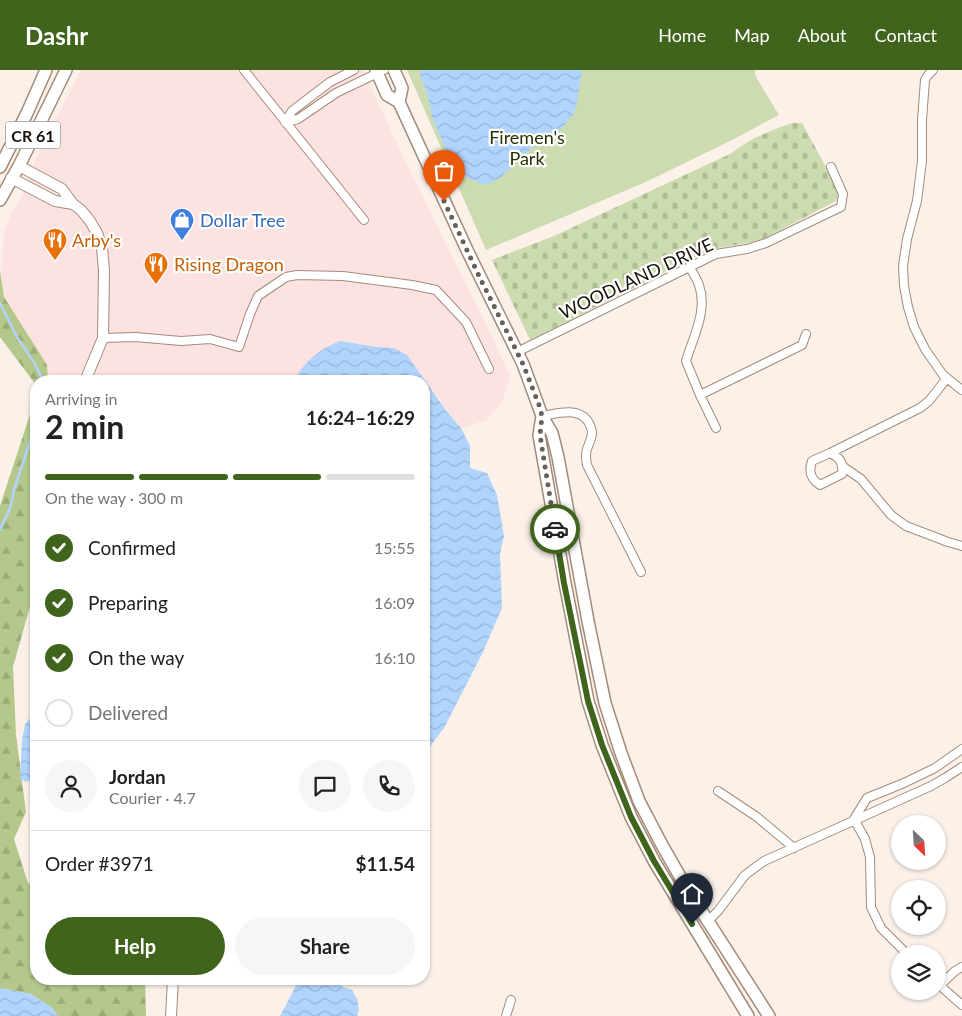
<!DOCTYPE html>
<html lang="en">
<head>
<meta charset="utf-8">
<style>
	body { margin:0; font-family:Lato,sans-serif; background:#f6f6f6; color:#202124; height:100vh; display:flex; flex-direction:column; font-size:19px; white-space:nowrap }
	* { box-sizing:border-box; margin:0 }
	p { font-size:16px; color:#757577 }
	.icon { flex:none; width:28px; height:28px; fill:none; stroke:currentColor; stroke-width:2; stroke-linecap:round; stroke-linejoin:round }
	.map { position:relative; flex:1; overflow:hidden }
	.drawer { position:absolute; left:30px; top:305px; width:400px; height:610px; display:flex; flex-direction:column; background:#fff; border-radius:20px; box-shadow:0 1px 4px #0004 }
	.drawer>* { flex:none }
	.needle { width:32px; rotate:155deg }
	.fabs { position:absolute; left:891px; top:745px; display:grid; gap:10px }
	.fabs a { display:grid; place-items:center; width:55px; height:55px; border-radius:50%; background:#fff; box-shadow:0 1px 4px #0004; font-size:25px }
	.pin { position:absolute; display:grid; place-items:center; width:42px; height:42px; color:#fff; margin:-51px -21px; border-radius:50% 50% 50% 0; rotate:-45deg; box-shadow:0 0 5px #0007 }
	.pin .icon { rotate:45deg }
	.courier { position:absolute; display:grid; place-items:center; width:50px; height:50px; margin:-25px; border:4px solid #40641c; border-radius:50%; background:#fff; color:#222; box-shadow:0 1px 6px #0007 }
	.overview em { font-style:normal; font-weight:700 }
	.overview div { display:flex; flex-direction:column-reverse }
	.overview { display:flex; align-items:center; justify-content:space-between; height:85px; padding:0 15px }
	h1 { font-size:32px; font-weight:700; line-height:38px }
	.bar { display:grid; grid-template-columns:repeat(4,1fr); gap:8px 5px; align-content:center; height:60px; padding:0 15px }
	.bar i { height:6px; border-radius:4px; background:#e0e0e0 }
	.bar .active { background:#40641c }
	.bar p { grid-column:span 4 }
	.line { display:flex; align-items:center; gap:12px; padding:0 15px; border-top:1px solid #e0e0e0 }
	.line div { flex:1 }
	.round { display:grid; place-items:center; flex:none; width:52px; height:52px; border-radius:26px; background:#f6f6f6 }
	ol { padding:0 15px; list-style:none }
	li { display:flex; align-items:center; gap:15px; height:55px }
	li p { margin-inline-start:auto }
	li .icon { padding:5px; border-radius:50%; background:#40641c; color:#fff; stroke-width:4 }
	li:last-child { color:#757577 }
	li i { width:28px; height:28px; border:2px solid #e0e0e0; border-radius:50% }
	.button { display:flex; gap:10px; margin-top:auto; padding:10px 15px }
	.button a { flex:1; height:58px; border-radius:30px; background:#40641c; color:#fff; font-size:20px; font-weight:700; line-height:58px; text-align:center }
	.button a+a { background:#f6f6f6; color:#202124 }
	header { display:flex; align-items:center; gap:30px; box-sizing:border-box; height:70px; padding:0 25px; background:#40641c; color:#fff }
	header strong { font-size:24px }
	nav { display:flex; gap:28px; margin-inline-start:auto; font-size:18px }
	.map>svg:first-child { display:block }
	.commercial { fill:#fde2e2 }
	.forest { fill:url(#forest-firs) }
	.cemetery { fill:url(#cemetery-stones) }
	.park { fill:#cddcb0 }
	.water { fill:url(#water-waves) }
	.lines { fill:none; stroke-linecap:round; stroke-linejoin:round }
	.stream { stroke:#b1d4fc; stroke-width:2.5 }
	.street-casing { stroke:#a38b7a; stroke-width:10 }
	.secondary-casing { stroke:#a38b7a; stroke-width:12 }
	.primary-casing { stroke:#a38b7a; stroke-width:14 }
	.street { stroke:#fff; stroke-width:8 }
	.secondary { stroke:#fff; stroke-width:10 }
	.primary { stroke:#fff; stroke-width:11 }
	.done { stroke:#695f59; stroke-width:5; stroke-dasharray:0 9 }
	.route { stroke:#40641c; stroke-width:6 }
	.labels { text-anchor:middle; dominant-baseline:central; stroke-width:4.5; stroke-linejoin:round; paint-order:stroke }
	.shield { fill:#fff; stroke:#5f5854; stroke-width:1 }
	.shield-label { font-size:16px; font-weight:bold; fill:#1a110b }
	.park-label { font-size:18px; fill:#273204; stroke:#fff }
	.shop-label { font-size:18px; fill:#366cbe; stroke:#fff; text-anchor:start }
	.food-label { font-size:18px; fill:#c56008; stroke:#fff; text-anchor:start }
	.street-label { font-size:18px; fill:#1a110b; stroke:#fff }
</style>
</head>
<body>
<header>
<strong>Dashr</strong>
<nav><a>Home</a><a>Map</a><a>About</a><a>Contact</a></nav>
</header>
<div class="map">
<svg width="962" height="946" viewBox="0 0 962 946">
	<defs>
		<pattern id="forest-firs" width="22" height="20" patternUnits="userSpaceOnUse" patternTransform="scale(1.25)"><rect width="22" height="20" fill="#b4c88b"/><path d="M5 1l3.5 6h-7zM16 11l3.5 6h-7z" fill="#9aab77"/></pattern>
		<pattern id="cemetery-stones" width="16" height="16" patternUnits="userSpaceOnUse" patternTransform="scale(1.25)"><rect width="16" height="16" fill="#cddcb0"/><path d="M2 7V4a2 2 0 0 1 4 0v3zM10 15v-3a2 2 0 0 1 4 0v3z" fill="#afbc96"/></pattern>
		<pattern id="water-waves" width="16" height="10" patternUnits="userSpaceOnUse" patternTransform="scale(1.25)"><rect width="16" height="10" fill="#b1d4fc"/><path d="M0 5q4-4 8 0t8 0" fill="none" stroke="#98b5d7"/></pattern>
	</defs>
	<rect width="100%" height="100%" fill="#fbf1e9"/>
	<path class="commercial" d="M81 0H363L400 80 496 275 510 307 503 330 487 350 461 358 451 345 423 307 384 278 358 274 306 311H47L4 227 1 206 4 161 10 146 24 123 35 90Z"/>
	<path class="forest" d="M0 200 4 227 47 295 48 311H36V315L0 267Z
		M36 326V421L30 460 31 533 13 597 16 665 26 742 14 769 28 813 36 815V909H145L146 946H58L51 937 31 924 0 918V436Z"/>
	<path class="cemetery" d="M792 53H802L839 121 836 131 759 171 718 178 705 182 530 270 492 190 554 166 732 83C748 69 772 60 792 53Z"/>
	<path class="park" d="M407 0H755L756 7 779 45 732 70 648 111 486 180Z"/>
	<path class="water" d="M421 0H582L577 33 574 43 565 55 557 63 547 68 532 78 501 107 489 114H482L468 108 459 102 449 87 433 50 427 23 420 5Z
		M340 271 377 277 394 278 407 285 445 339 461 358 470 376V398L487 403 497 425 504 466 500 484 502 538 482 584 444 658 428 679 424 680V311H294C303 292 321 278 340 271Z
		M36 645V705L31 710 25 712 20 708 22 670 25 654 31 647Z
		M299 909H334L343 917 352 920 357 929 359 940 357 946H280L285 937Z
		M0 918 31 924 51 937 58 946H0Z"/>
	<g class="lines">
		<path class="stream" d="M0 233 17 267 35 294 43 311
			M0 460 10 438 14 420 36 353"/>
		<defs>
			<path id="street" d="M244 0 364 150
				M933 0 928 5 925 10 922 50V91L917 131 907 169 903 196 904 216 908 237 914 257 925 279 943 305 962 320
				M285 52 298 49 336 23 384 0
				M285 52 292 41 330 12 354 0
				M690 198C693 203 697 209 699 215 708 241 693 267 686 291L700 325 716 358
				M103 268 135 267 181 271 210 269 239 277 250 244 258 226 286 207 297 205 343 206 412 215 436 220 466 252 489 299
				M517 282 716 184 747 179 766 173 841 137 843 124 831 97
				M700 325 802 275 806 264
				M542 346C556 344 576 337 587 350 590 354 592 359 592 364 591 370 589 374 587 379 585 385 586 389 587 395L641 502
				M830 383 920 338 929 331 947 308
				M830 383C840 387 844 394 842 404L820 415C811 409 808 402 812 391Z
				M842 396 861 409 891 445 906 456 948 472 962 476
				M718 721 757 747 794 778
				M854 749 865 769 870 787 871 837 881 858 907 884
				M854 749 867 728 904 713 935 698 962 679
				M708 851 718 841 745 805 764 791 931 716 945 708 962 697
				M938 914 962 935
				M939 916 955 901 962 897
				M506 946 511 930"/>
			<path id="secondary" d="M19 96 62 119 73 134 81 140 90 151 97 163 102 177 104 201 103 268 85 311
				M11 108 55 131 73 134
				M171 946 173 909"/>
			<path id="primary" d="M376 0 387 25 399 32 467 180 523 294 542 346 552 363 558 387 588 551 605 633 621 683 639 731 662 775 686 817 769 946
				M394 0 402 18 399 32
				M0 97 27 43 46 0
				M0 130 19 96 66 0
				M542 346 539 365 565 513 588 631 602 675 631 747 654 791 748 946"/>
		</defs>
		<use href="#street" class="street-casing"/>
		<use href="#secondary" class="secondary-casing"/>
		<use href="#primary" class="primary-casing"/>
		<use href="#street" class="street"/>
		<use href="#secondary" class="secondary"/>
		<use href="#primary" class="primary"/>
	</g>
	<g class="lines">
		<path class="done" d="M444 131 480 208 523 294 539 335 542 346 540 365 555 459"/>
		<path class="route" d="M555 459 564 513 588 631 602 675 631 747 654 791 692 854"/>
	</g>
	<defs>
		<symbol id="shop-pin" viewBox="-11 -11 22 30"><path d="M0 17L-7.5 6A9.5 9.5 0 1 1 7.5 6Z" fill="#3f7fe0" stroke="#fff"/><path d="M-5-2.5h2.3a2.7 3.5 0 0 1 5.4 0H5L5.5 6h-11ZM-1.5-2.5h3a1.5 2.3 0 0 0-3 0Z" fill="#fff"/></symbol>
		<symbol id="restaurant-pin" viewBox="-11 -11 22 30"><path d="M0 17L-7.5 6A9.5 9.5 0 1 1 7.5 6Z" fill="#e8710a" stroke="#fff"/><path d="M-5-6h1v4h1v-4h1v4h1v-4h1v5L-1.5 .5V6h-2V.5L-5-1ZM5-6V6H3V1.5H1.5Q1.5-4 5-6Z" fill="#fff"/></symbol>
	</defs>
	<g fill-rule="evenodd">
		<use href="#shop-pin" x="168" y="136" width="28" height="38"/>
		<use href="#restaurant-pin" x="41" y="156" width="28" height="38"/>
		<use href="#restaurant-pin" x="142" y="180" width="28" height="38"/>
	</g>
	<g class="labels">
		<rect class="shield" x="5.5" y="51.5" width="55" height="27" rx="4"/>
		<g class="shield-label">
			<text x="33" y="65">CR 61</text>
		</g>
		<g class="park-label">
			<text x="527" y="67">Firemen's<tspan x="527" dy="21">Park</tspan></text>
		</g>
		<g class="shop-label">
			<text x="200" y="150">Dollar Tree</text>
		</g>
		<g class="food-label">
			<text x="72" y="170">Arby's</text>
			<text x="174" y="194">Rising Dragon</text>
		</g>
		<g class="street-label">
			<text transform="translate(636 208) rotate(-25)">WOODLAND DRIVE</text>
		</g>
	</g>
</svg>
<div class="fabs">
<a><svg class="needle" viewBox="-14 -14 28 28"><path d="M0-13l5 13h-10z" fill="#e53935"/><path d="M0 13l5-13h-10z" fill="#757577"/></svg></a>
<a><svg class="icon" aria-label="locate" viewBox="0 0 24 24"><circle cx="12" cy="12" r="6"/><path d="M12 2v4M12 18v4M2 12h4M18 12h4"/></svg></a>
<a><svg class="icon" aria-label="layers" viewBox="0 0 24 24"><path d="M12 4l9 5-9 5-9-5zM3 14l9 5 9-5"/></svg></a>
</div>
<div class="pin" style="left:444px;top:131px;background:#ea580c"><svg class="icon" aria-label="bag" viewBox="0 0 24 24"><path d="M5 8h14l-1 12H6zM9 8a3 3 0 0 1 6 0"/></svg></div>
<div class="pin" style="left:692px;top:854px;background:#1f2937"><svg class="icon" aria-label="home" viewBox="0 0 24 24"><path d="M3 11l9-7 9 7M6 9v11h12V9"/></svg></div>
<div class="courier" style="left:555px;top:459px"><svg class="icon" aria-label="car" viewBox="0 0 24 24"><path d="M5 17H2v-5l4-1 3-4h7l3 4 3 1v5h-3M9 17h6M6 11h13"/><circle cx="7" cy="17" r="2"/><circle cx="17" cy="17" r="2"/></svg></div>
<section class="drawer">
<div class="overview"><div><h1>2 min</h1><p>Arriving in</p></div><em>16:24–16:29</em></div>
<div class="bar"><i class="active"></i><i class="active"></i><i class="active"></i><i></i><p>On the way · 300 m</p></div>
<ol>
<li><svg class="icon" aria-label="check" viewBox="0 0 24 24"><path d="M5 12l5 5 9-10"/></svg>Confirmed<p>15:55</p></li>
<li><svg class="icon" aria-label="check" viewBox="0 0 24 24"><path d="M5 12l5 5 9-10"/></svg>Preparing<p>16:09</p></li>
<li><svg class="icon" aria-label="check" viewBox="0 0 24 24"><path d="M5 12l5 5 9-10"/></svg>On the way<p>16:10</p></li>
<li><i></i>Delivered</li>
</ol>
<div class="line" style="height:90px"><a class="round"><svg class="icon" aria-label="person" viewBox="0 0 24 24"><circle cx="12" cy="8" r="4"/><path d="M4 21q1-7 8-7t8 7"/></svg></a><div><b>Jordan</b><p>Courier · 4.7</p></div><a class="round"><svg class="icon" aria-label="chat" viewBox="0 0 24 24"><path d="M4 5h16v11H9l-5 4z"/></svg></a><a class="round"><svg class="icon" aria-label="phone" viewBox="0 0 24 24"><path d="M5 4h4l2 5-3 2q2 4 5 5l2-3 5 2v4C11 20 4 13 5 4z"/></svg></a></div>
<div class="line" style="height:65px"><div>Order #3971</div><b>$11.54</b></div>
<div class="button"><a>Help</a><a>Share</a></div>
</section>
</div>
</body>
</html>
